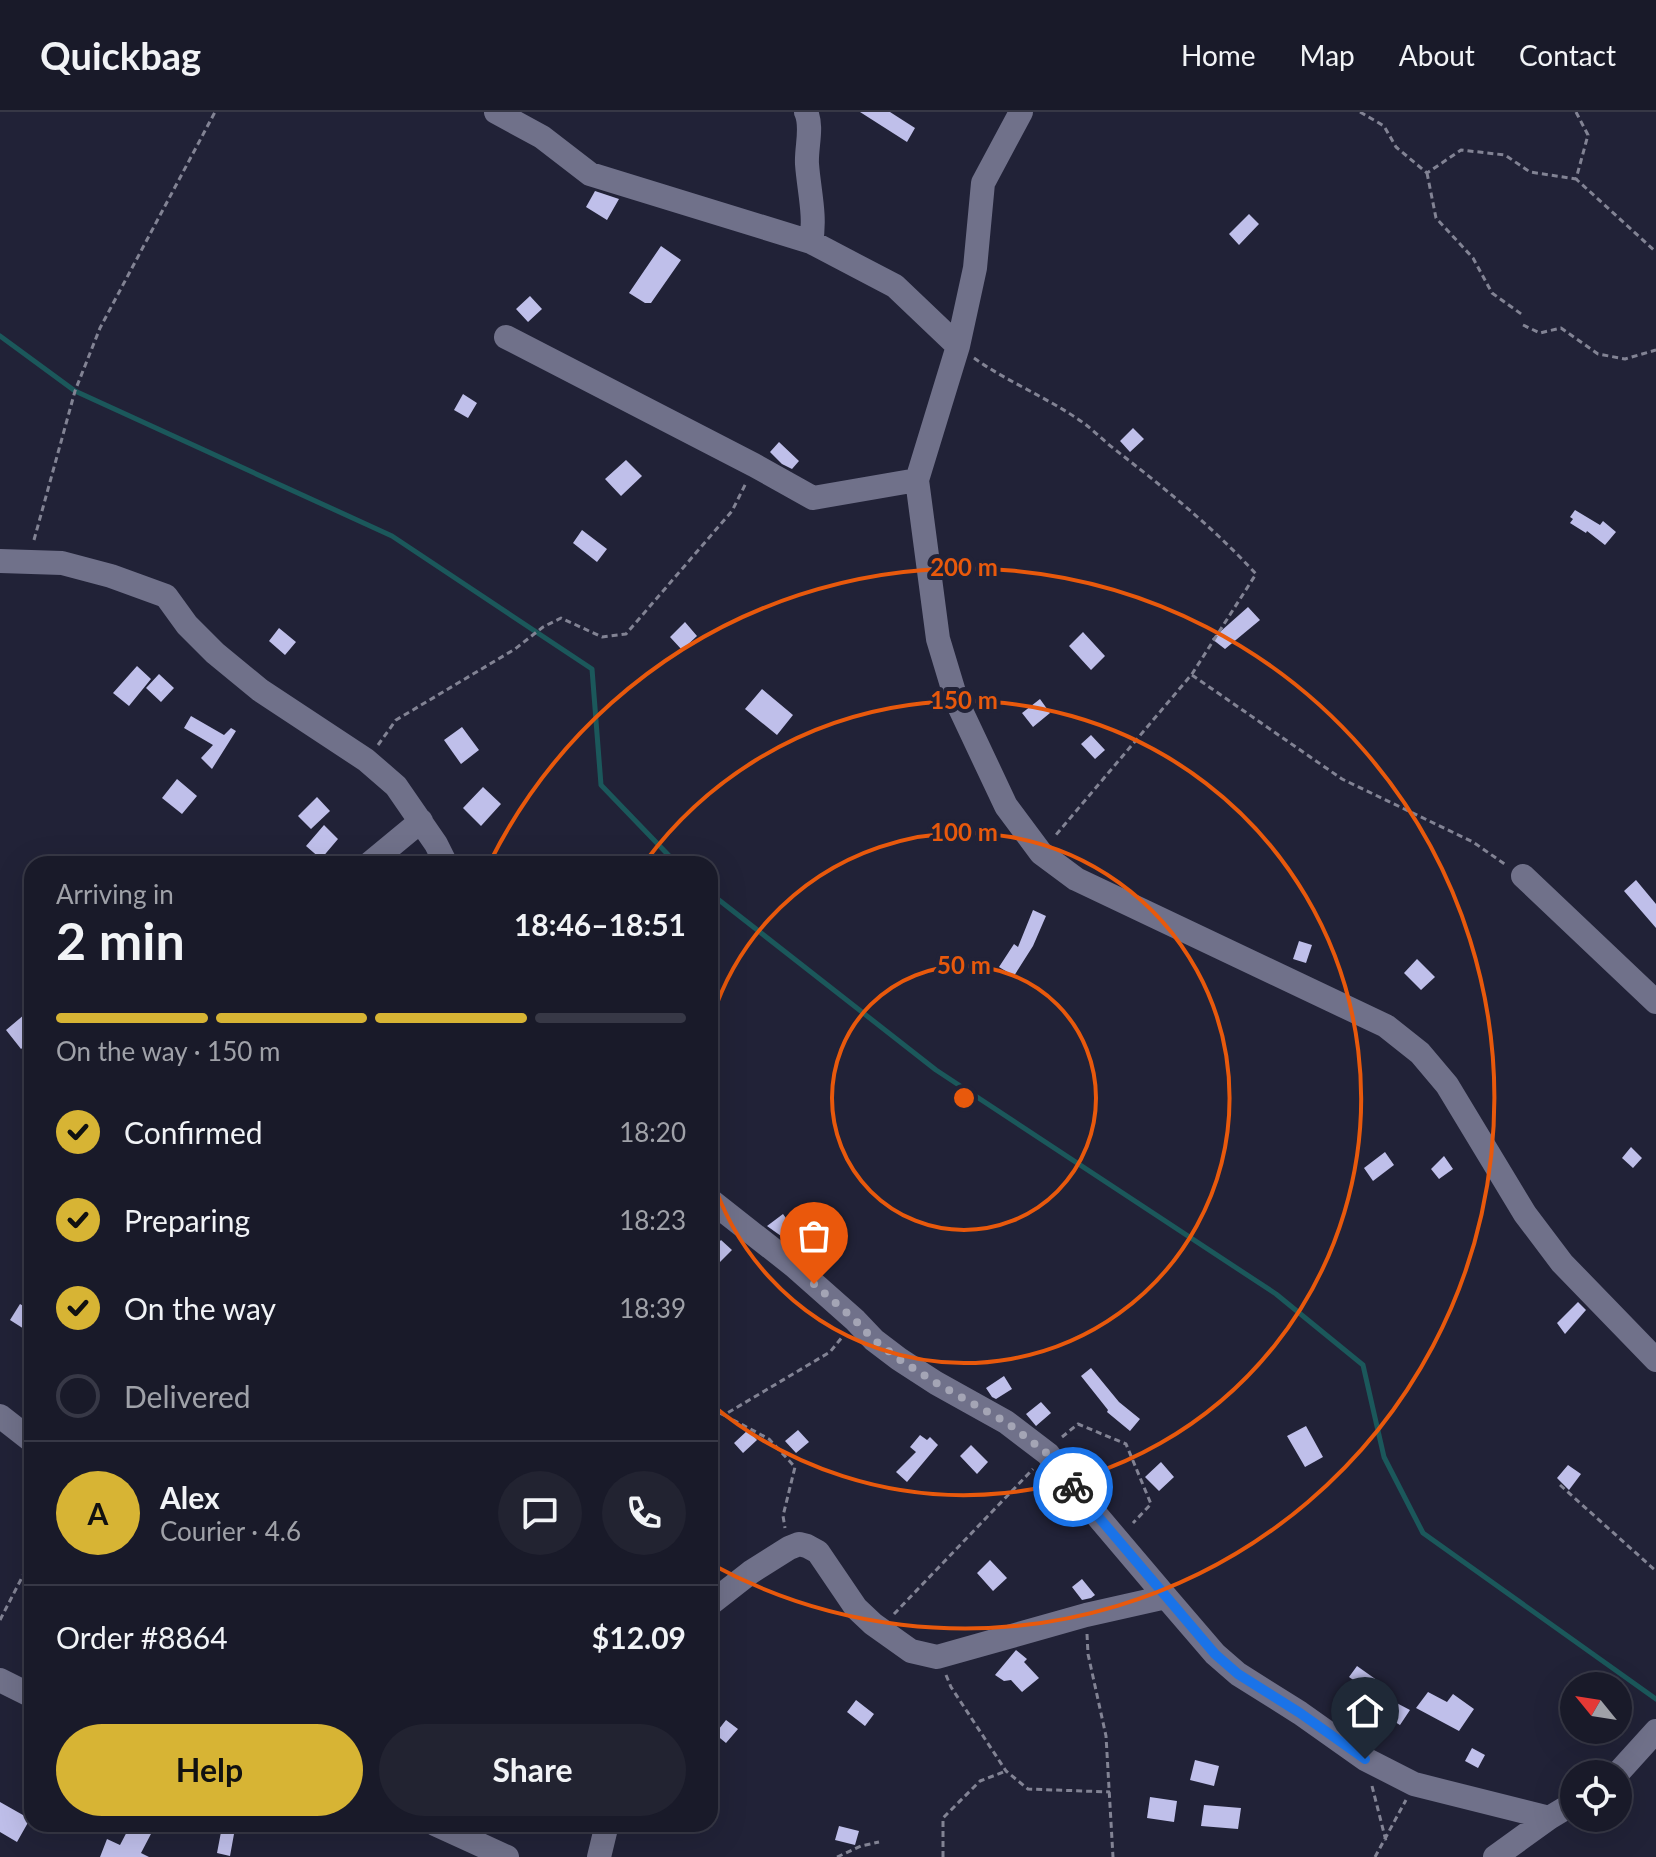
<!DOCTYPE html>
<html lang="en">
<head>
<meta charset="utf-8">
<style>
	body { margin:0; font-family:Lato,sans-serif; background:#222331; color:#f1f3f6; height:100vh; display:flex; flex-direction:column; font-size:30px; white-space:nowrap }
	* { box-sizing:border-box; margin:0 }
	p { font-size:26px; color:#9fa1a8 }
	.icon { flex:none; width:44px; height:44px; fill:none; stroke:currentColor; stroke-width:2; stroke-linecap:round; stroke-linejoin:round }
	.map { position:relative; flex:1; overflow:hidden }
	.sheet { position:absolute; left:24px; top:744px; width:694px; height:976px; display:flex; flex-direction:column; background:#191a29; border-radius:24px; box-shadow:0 8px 32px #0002,0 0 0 2px #373846 }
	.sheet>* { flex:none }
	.needle { width:52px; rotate:300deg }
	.controls { position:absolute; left:1560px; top:1560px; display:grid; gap:16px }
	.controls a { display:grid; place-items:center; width:72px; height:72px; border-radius:50%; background:#191a29; box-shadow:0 8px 32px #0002,0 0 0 2px #373846; font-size:40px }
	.pin { position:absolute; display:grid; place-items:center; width:68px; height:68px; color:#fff; margin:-82px -34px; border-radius:50% 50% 50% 0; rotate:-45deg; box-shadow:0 0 8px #0007 }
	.pin .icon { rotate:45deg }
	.courier { position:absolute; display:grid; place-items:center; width:80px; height:80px; margin:-40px; border:6px solid #1a73e8; border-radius:50%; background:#fff; color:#222; box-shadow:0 2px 10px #0007 }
	.head em { font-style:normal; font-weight:700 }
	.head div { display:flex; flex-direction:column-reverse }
	.head { display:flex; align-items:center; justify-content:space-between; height:136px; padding:0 32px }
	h1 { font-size:52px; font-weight:700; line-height:60px }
	.bar { display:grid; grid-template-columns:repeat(4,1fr); gap:12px 8px; align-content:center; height:96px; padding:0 32px }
	.bar i { height:10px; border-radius:6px; background:#373846 }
	.bar .current { background:#d7b434 }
	.bar p { grid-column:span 4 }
	.line { display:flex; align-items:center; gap:20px; padding:0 32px; border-top:2px solid #373846 }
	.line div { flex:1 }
	.round { display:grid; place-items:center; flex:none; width:84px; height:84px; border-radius:42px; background:#222331 }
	ol { padding:0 32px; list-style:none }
	li { display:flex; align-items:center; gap:24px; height:88px }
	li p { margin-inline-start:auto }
	li .icon { padding:8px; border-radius:50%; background:#d7b434; color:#111; stroke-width:4 }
	li:last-child { color:#9fa1a8 }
	li i { width:44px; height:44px; border:4px solid #373846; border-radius:50% }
	.button { display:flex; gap:16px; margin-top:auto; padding:16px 32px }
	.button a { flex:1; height:92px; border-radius:48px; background:#d7b434; color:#111; font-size:32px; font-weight:700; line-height:92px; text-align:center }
	.button a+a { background:#222331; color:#f1f3f6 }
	header { display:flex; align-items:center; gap:48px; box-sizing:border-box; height:112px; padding:0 40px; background:#191a29; border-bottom:2px solid #373846 }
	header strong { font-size:38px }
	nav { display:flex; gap:44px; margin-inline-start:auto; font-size:28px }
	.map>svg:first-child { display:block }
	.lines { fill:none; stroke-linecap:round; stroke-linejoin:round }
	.stream { stroke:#1b585b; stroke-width:5 }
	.building { fill:#bfbfea }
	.path { stroke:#828394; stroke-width:3; stroke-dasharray:6 4; stroke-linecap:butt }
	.minor { stroke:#70718a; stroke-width:24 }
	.done { stroke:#a4a5b5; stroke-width:8; stroke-dasharray:0 14.4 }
	.route { stroke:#1a73e8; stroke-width:10 }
	.ring { fill:none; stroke:#e8590c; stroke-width:4 }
	.centre { fill:#e8590c; stroke:#212237; stroke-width:4 }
	.ring-label { font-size:24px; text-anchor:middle; font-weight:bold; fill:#e8590c; stroke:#212237; stroke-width:8; stroke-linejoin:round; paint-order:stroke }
</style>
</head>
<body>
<header>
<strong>Quickbag</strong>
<nav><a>Home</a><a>Map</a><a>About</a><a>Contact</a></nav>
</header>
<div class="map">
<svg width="1656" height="1745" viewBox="0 0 1656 1745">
	<rect width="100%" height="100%" fill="#212237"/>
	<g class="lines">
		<path class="stream" d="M0 224 75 279 392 424 592 557 601 673 677 752
			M710 781 936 958 1276 1182 1363 1253 1384 1345 1423 1421 1656 1587"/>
	</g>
	<path class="building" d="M860 0H890L915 16 907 30Z
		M595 79 619 87 607 108 586 95Z
		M1249 102 1259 112 1239 133 1229 122Z
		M661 134 681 148 651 191H645L629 181Z
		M530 184 542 197 528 210 516 197Z
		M463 282 477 291 468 306 454 298Z
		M1133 316 1144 327 1130 340 1120 329Z
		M779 330 799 349 792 357 782 352 770 340Z
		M626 348 642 364 621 384 605 367Z
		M1575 398 1600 413 1603 409 1616 420 1605 433 1587 419 1586 421 1570 411 1573 407 1570 405Z
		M582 418 607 437 597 450 573 431Z
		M1248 495 1260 508 1225 537 1212 527Z
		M685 510 697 524 682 538 670 525Z
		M279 516 296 530 285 543 269 529Z
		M1083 520 1105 544 1091 558 1069 534Z
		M137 554 151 567 129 594 113 581Z
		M159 562 174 576 161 590 146 576Z
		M762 577 793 603 777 623 745 597Z
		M1040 587 1050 601 1033 615 1022 601Z
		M191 604 224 623 231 616 236 619 212 657 201 646 213 633 184 616Z
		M462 615 479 638 461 652 444 628Z
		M1091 623 1105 638 1095 647 1081 632Z
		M177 667 197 684 182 702 162 686Z
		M483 675 501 692 481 714 463 696Z
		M317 685 330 699 311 717 298 704Z
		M324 713 338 727 321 747 306 734Z
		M1636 768 1656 792V816L1624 779Z
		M1033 798 1046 804 1033 834 1014 864 999 855 1014 832 1018 835Z
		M1299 829 1312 833 1306 851 1293 847Z
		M1417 847 1435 865 1421 878 1404 861Z
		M25 902 32 911V928L21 937 6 918Z
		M1631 1035 1642 1046 1633 1056 1622 1046Z
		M1385 1040 1394 1053 1373 1069 1364 1056Z
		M1444 1044 1453 1057 1439 1067 1431 1057Z
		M783 1102 793 1116 781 1124 767 1114Z
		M721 1128 732 1138 710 1160V1140Z
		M1578 1190 1586 1198 1565 1222 1557 1211Z
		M20 1192 32 1199V1222L10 1208Z
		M1091 1256 1119 1290 1140 1307 1130 1319 1107 1300 1108 1298 1081 1264Z
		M1004 1264 1012 1277 996 1287 992 1285 986 1276Z
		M1041 1290 1051 1301 1036 1314 1026 1302Z
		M1306 1314 1323 1345 1305 1355 1287 1324Z
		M748 1318 757 1328 743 1341 734 1331Z
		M798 1318 809 1330 796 1341 785 1329Z
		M920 1323 927 1328 930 1325 938 1333 907 1370 896 1360 916 1340 910 1335Z
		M971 1333 988 1350 977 1362 960 1344Z
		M1161 1350 1174 1365 1159 1379 1145 1365Z
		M1568 1353 1581 1362 1569 1378 1557 1366Z
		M990 1448 1007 1466 993 1479 977 1461Z
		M1082 1467 1095 1483 1091 1486 1082 1488 1072 1475Z
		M1016 1538 1027 1547 1024 1550 1039 1566 1022 1580 1011 1568 1004 1569 995 1563Z
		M1357 1554 1381 1571 1374 1582 1349 1565Z
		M1428 1580 1447 1590 1453 1582 1474 1597 1459 1619 1416 1596Z
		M1389 1587 1410 1598 1400 1613 1380 1601Z
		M856 1588 874 1602 865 1614 847 1600Z
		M726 1608 738 1617 726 1631 715 1622Z
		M1472 1636 1485 1643 1478 1656 1465 1649Z
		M1195 1648 1219 1654 1214 1674 1190 1668Z
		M1150 1685 1177 1689 1174 1710 1147 1706Z
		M0 1690 30 1707 17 1730 0 1720Z
		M1204 1693 1241 1696 1238 1717 1201 1714Z
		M131 1712H138L152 1720 141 1741 149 1745H100L107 1727 120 1733Z
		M839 1714 859 1719 855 1733 835 1728Z
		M221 1720 234 1722 230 1744 217 1741Z"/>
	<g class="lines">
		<path class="path" d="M1360 0 1384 14 1396 35 1427 61 1461 38 1505 43 1530 60 1576 67
			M1576 0 1588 23 1576 67 1656 140
			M1427 61 1436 106 1473 146 1492 181 1524 204
			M1523 213 1540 221 1561 216 1598 242 1625 247 1656 238
			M974 246C1009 271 1049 286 1085 312 1094 319 1103 328 1113 336 1163 375 1213 415 1256 462L1192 562 1055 724
			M34 428 75 279 100 216 215 0
			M1192 563 1342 667 1473 730 1506 753
			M378 633 396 608 515 537 543 515 561 506 602 525 626 522 732 399 746 371
			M710 1297 724 1303 830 1240 843 1224
			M724 1303 769 1327 795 1355 783 1404 785 1416
			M1062 1325 1078 1312 1126 1332 1151 1392 1133 1411
			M1560 1373 1656 1459
			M894 1502 1033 1357
			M0 1508 32 1446
			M1087 1522 1088 1542 1106 1624 1113 1745
			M946 1563 951 1575 1006 1659 1028 1677 1110 1680
			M1372 1674 1386 1729
			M837 1745 861 1734 879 1730
			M943 1745V1706L980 1669 1006 1659
			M1375 1745 1406 1688"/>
		<path class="minor" d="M496 0 542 25 590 62 811 130 895 174 958 234
			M806 0C813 15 806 35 807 52 809 79 816 104 811 130
			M1021 0 983 71 975 156 958 234 917 368 938 527 957 590 1006 694 1041 741 1076 767 1386 914 1420 941 1447 973 1525 1102 1562 1151 1656 1248
			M506 225 754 353 813 386 917 368
			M0 449 62 451 111 464 166 484 187 513 215 541 260 578 366 648 396 674 436 732 446 752
			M369 752 421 709
			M1523 764 1656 890
			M710 1088 794 1154 855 1208 874 1228 899 1247 936 1271 1006 1310 1048 1342 1071 1373 1166 1485 1215 1542 1238 1562 1300 1601 1365 1647 1414 1672 1549 1706
			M0 1304 32 1329
			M710 1492 751 1460 789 1436 799 1432 807 1434 818 1440 856 1496 873 1512 911 1539 937 1545 1086 1503 1166 1485
			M0 1568 32 1584
			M1617 1662 1656 1619
			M435 1712 507 1745
			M599 1745 607 1712
			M1495 1745 1549 1706 1574 1691"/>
	</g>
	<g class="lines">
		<path class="done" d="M814 1172 855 1208 874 1228 899 1247 936 1271 1006 1310 1048 1342 1073 1375"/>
		<path class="route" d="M1073 1375 1215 1542 1238 1562 1300 1601 1365 1647"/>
	</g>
	<g class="ring">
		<circle cx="964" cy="986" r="132"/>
		<path d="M711 909A265 265 0 1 1 711 1063"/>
		<path d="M645 750A397 397 0 1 1 711 1292"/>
		<path d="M490 750A530 530 0 1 1 711 1452"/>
	</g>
	<circle cx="964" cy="986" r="12" class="centre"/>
	<g class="ring-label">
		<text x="964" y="464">200 m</text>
		<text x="964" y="597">150 m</text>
		<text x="964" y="729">100 m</text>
		<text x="964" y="862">50 m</text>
	</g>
</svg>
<div class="controls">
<a><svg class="needle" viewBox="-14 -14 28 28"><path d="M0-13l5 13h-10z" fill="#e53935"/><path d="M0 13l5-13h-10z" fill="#9fa1a8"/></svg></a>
<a><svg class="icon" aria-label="locate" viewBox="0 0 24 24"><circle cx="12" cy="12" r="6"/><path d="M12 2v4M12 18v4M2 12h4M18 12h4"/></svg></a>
</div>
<div class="pin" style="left:814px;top:1172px;background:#ea580c"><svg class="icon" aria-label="bag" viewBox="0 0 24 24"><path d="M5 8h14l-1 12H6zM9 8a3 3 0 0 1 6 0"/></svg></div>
<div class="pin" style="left:1365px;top:1647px;background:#1f2937"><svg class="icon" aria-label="home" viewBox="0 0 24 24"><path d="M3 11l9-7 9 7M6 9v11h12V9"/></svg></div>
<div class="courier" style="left:1073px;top:1375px"><svg class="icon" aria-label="bike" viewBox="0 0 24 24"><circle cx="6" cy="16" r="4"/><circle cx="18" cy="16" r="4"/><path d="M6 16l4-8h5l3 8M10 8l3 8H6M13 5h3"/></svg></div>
<section class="sheet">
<div class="head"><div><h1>2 min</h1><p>Arriving in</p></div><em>18:46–18:51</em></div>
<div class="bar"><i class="current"></i><i class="current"></i><i class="current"></i><i></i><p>On the way · 150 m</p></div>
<ol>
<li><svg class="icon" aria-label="check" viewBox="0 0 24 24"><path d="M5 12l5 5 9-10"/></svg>Confirmed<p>18:20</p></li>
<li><svg class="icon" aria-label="check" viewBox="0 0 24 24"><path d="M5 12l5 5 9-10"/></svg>Preparing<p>18:23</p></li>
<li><svg class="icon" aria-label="check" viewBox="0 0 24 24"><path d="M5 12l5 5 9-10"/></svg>On the way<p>18:39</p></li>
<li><i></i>Delivered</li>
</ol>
<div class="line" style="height:144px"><b class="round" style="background:#d7b434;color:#111">A</b><div><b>Alex</b><p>Courier · 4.6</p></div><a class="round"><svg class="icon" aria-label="chat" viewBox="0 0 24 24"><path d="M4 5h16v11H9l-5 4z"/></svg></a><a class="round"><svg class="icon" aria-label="phone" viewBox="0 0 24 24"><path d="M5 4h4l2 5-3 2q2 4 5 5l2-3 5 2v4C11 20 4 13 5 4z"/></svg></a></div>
<div class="line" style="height:104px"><div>Order #8864</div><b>$12.09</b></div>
<div class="button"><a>Help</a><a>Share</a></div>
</section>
</div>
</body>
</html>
